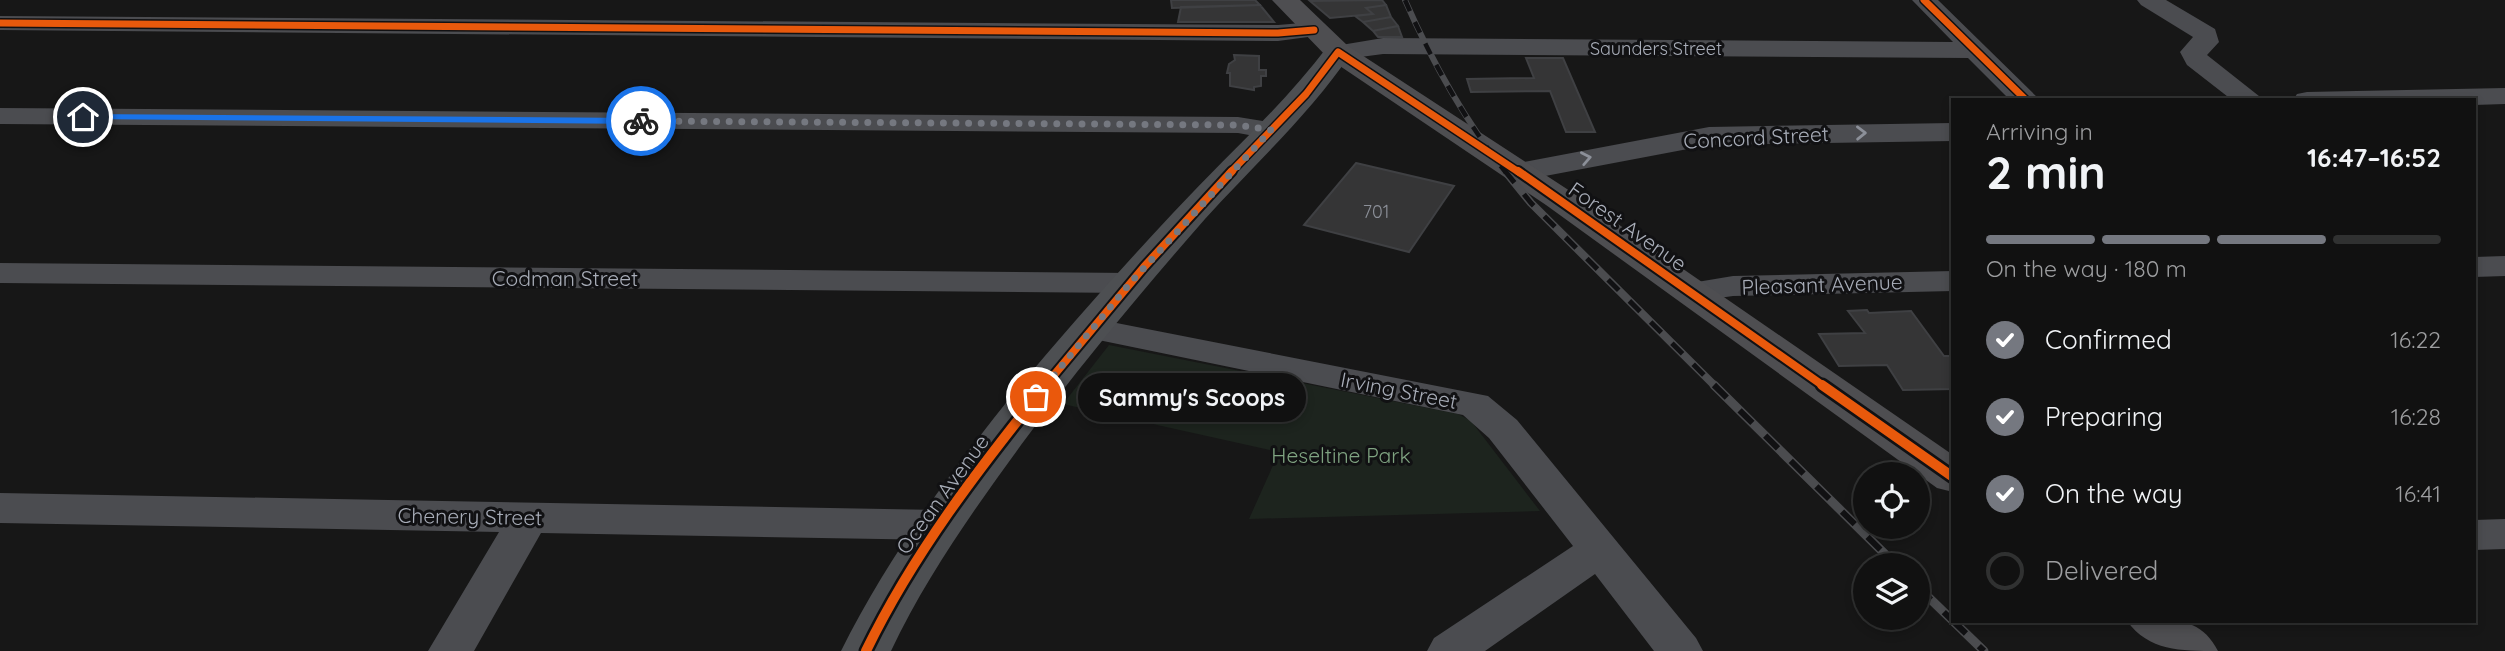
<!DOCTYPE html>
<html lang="en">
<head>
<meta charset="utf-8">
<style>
	body { margin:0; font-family:Quicksand,sans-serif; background:#1e1f1f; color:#f1f3f6; height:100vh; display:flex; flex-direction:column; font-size:26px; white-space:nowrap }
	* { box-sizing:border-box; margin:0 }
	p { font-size:23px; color:#9c9d9f }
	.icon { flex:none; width:38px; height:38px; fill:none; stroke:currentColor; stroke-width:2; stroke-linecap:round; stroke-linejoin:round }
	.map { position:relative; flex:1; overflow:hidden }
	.side { position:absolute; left:1951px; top:98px; width:525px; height:525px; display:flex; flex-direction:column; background:#111; border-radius:0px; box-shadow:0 4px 10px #0003,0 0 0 2px #303131 }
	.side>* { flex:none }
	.buttons { position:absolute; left:1853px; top:462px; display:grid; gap:14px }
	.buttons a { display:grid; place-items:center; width:77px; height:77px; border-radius:50%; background:#111; box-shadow:0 4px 10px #0003,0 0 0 2px #303131; font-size:35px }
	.pin { position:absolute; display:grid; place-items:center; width:60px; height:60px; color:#fff; margin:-30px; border:4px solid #fff; border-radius:50%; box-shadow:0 2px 7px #0007 }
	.courier { position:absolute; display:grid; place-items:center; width:70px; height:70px; margin:-35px; border:5px solid #1a73e8; border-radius:50%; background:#fff; color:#222; box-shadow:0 2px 9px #0007 }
	.bubble { position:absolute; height:49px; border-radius:24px; background:#111; box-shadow:0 4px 10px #0003,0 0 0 2px #303131; font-size:23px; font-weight:700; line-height:49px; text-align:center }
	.headline em { font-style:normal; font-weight:700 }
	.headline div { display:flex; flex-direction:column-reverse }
	.headline { display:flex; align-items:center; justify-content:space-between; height:119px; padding:0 35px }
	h1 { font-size:46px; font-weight:700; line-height:52px }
	.bar { display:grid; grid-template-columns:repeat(4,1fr); gap:10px 7px; align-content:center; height:84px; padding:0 35px }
	.bar i { height:9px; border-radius:5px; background:#303131 }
	.bar .current { background:#757880 }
	.bar p { grid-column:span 4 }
	ol { padding:0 35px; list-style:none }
	li { display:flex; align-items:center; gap:21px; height:77px }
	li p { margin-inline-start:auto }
	li .icon { padding:7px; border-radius:50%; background:#757880; color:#fff; stroke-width:4 }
	li:last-child { color:#9c9d9f }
	li i { width:38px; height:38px; border:4px solid #303131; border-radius:50% }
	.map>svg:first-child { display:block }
	.green { fill:#1d241e }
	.building { fill:#353536; stroke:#3f4043; stroke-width:2 }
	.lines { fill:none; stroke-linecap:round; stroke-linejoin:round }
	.minor { fill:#4b4c50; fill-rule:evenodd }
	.major { fill:#4d4f52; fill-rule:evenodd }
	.highway { fill:#4e4e51; fill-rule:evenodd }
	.rail-far2-casing { stroke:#4b4c4f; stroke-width:6 }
	.rail-far1-casing { stroke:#4b4c4f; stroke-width:8 }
	.rail-casing { stroke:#4b4c4f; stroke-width:9 }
	.rail-far2 { stroke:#111113; stroke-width:4.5; stroke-dasharray:12; stroke-linecap:butt }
	.rail-far1 { stroke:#111113; stroke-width:5; stroke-dasharray:15; stroke-linecap:butt }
	.rail { stroke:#111113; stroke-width:6; stroke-dasharray:18; stroke-linecap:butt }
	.cycleway-far2-casing { stroke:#111113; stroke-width:10 }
	.cycleway-far1-casing { stroke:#111113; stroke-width:12 }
	.cycleway-casing { stroke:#111113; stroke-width:15 }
	.cycleway-far2 { stroke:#e8590c; stroke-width:7 }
	.cycleway-far1 { stroke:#e8590c; stroke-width:8 }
	.cycleway { stroke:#e8590c; stroke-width:10 }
	.oneway { stroke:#8c9099 }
	.route { fill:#1a73e8 }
	.done { stroke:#757880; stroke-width:7; stroke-dasharray:0 12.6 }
	.labels { text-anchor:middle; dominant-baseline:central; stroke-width:6; stroke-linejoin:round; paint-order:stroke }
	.far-street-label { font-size:18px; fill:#a8adb8; stroke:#111113 }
	.number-label { font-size:18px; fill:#8b8f98 }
	.street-label { font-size:21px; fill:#a8adb8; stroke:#111113 }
	.park-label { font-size:21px; fill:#7fa381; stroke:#111113 }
</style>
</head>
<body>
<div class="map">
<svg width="2505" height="651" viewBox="0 0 2505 651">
	<rect width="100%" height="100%" fill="#171717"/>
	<path class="green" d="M1109 345 1458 414 1471 421 1540 511 1249 519 1279 452 1063 404Z"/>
	<path class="building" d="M1171 0H1255L1260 5 1172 8Z
		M1382 0 1386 5 1366 8 1373 14 1330 18 1310 1Z
		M1260 5 1274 22H1178L1181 7Z
		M1386 5 1391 17 1363 22 1355 16 1373 14 1366 8Z
		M1391 17 1398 26 1373 31 1363 22Z
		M1398 26 1402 37H1378L1373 31Z
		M1234 55 1259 56V70H1266V76H1261V86L1254 87V90L1230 86V73H1227L1229 64 1235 60Z
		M1526 58H1563L1595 132H1566L1550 91 1471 92 1467 79 1534 78Z
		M1356 163 1454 186 1409 252 1304 225Z
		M1867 310 1869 313 1911 311 1944 356H1953V389L1903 390 1887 365 1839 366 1819 334 1865 333 1848 311Z"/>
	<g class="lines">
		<path class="minor" d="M1912 0H1938L2040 100H2010L1968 58 1383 54 1338 60 1329 57 1325 52 1329 47 1383 38 1953 42Z
			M2137 0H2166L2215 29 2219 42 2207 55 2264 100H2232L2187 65 2180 52 2193 37 2141 5Z
			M0 16 1278 25 1314 22 1323 25 1327 30 1323 35 1278 41 0 30Z
			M2505 88V104L2474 105V100H2293L2297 94 2307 92Z
			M0 108 1238 117 1281 124 1285 130 1281 136 1271 139 1238 133 0 124Z
			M1953 123V141L1709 145 1519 181 1508 178 1504 172 1508 166 1519 163 1709 127Z
			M2505 256V276L2474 277V257Z
			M0 263 1131 273 1143 276 1148 283 1143 290 1131 293 0 283Z
			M1953 271V291L1733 296 1691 302 1679 299 1674 292 1679 285 1733 276Z
			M1091 318 1488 396 1517 420 1696 638 1703 651H1654L1595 574 1485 651H1427L1434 638 1573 546 1489 438 1463 415 1079 336 1073 329 1079 322Z
			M0 493 940 510 955 514 961 525 955 536 940 540 541 533 474 651H428L499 532 0 523Z
			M2505 519V549L2474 550V520Z"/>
		<path class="major" d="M1338 43 1348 46 1352 52C1310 114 1255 164 1205 219 1141 292 1079 367 1021 445 973 511 926 577 891 651H841C920 493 1053 342 1173 213 1225 157 1282 107 1328 46Z"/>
		<path class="highway" d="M1272 0H1300L1348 46 1570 191 1953 455V492L1937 488 1546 205 1328 58Z
			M2127 621C2165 621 2198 612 2218 651 2180 651 2149 651 2127 621Z"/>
		<defs>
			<path id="rail-far2" d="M1405 0C1432 62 1464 119 1506 173"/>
			<path id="rail-far1" d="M1505 171 1531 203 1716 387"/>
			<path id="rail" d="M1714 385 1896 565
				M1918 587 1953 621
				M1953 621 1984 651"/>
		</defs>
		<use href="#rail-far2" class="rail-far2-casing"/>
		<use href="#rail-far1" class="rail-far1-casing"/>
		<use href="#rail" class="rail-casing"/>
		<use href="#rail-far2" class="rail-far2"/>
		<use href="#rail-far1" class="rail-far1"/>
		<use href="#rail" class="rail"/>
		<defs>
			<path id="cycleway-far2" d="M1924 0 2026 100
				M0 23 1278 33 1314 30
				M1230 173 1306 94 1338 52 1520 173"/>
			<path id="cycleway-far1" d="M1518 171 1825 387
				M1044 387 1144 267 1232 171"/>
			<path id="cycleway" d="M1822 385 1953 477
				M866 651C913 554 979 468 1046 385"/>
		</defs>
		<use href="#cycleway-far2" class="cycleway-far2-casing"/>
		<use href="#cycleway-far1" class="cycleway-far1-casing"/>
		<use href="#cycleway" class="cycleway-casing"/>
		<use href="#cycleway-far2" class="cycleway-far2"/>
		<use href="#cycleway-far1" class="cycleway-far1"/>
		<use href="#cycleway" class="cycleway"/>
	</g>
	<defs><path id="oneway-chevron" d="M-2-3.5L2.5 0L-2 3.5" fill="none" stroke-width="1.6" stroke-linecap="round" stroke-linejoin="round" transform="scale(1.75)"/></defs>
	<g class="oneway">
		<use href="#oneway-chevron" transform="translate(1861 133) rotate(-1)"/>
		<use href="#oneway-chevron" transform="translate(1586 158) rotate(-11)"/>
	</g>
	<path class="route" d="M83 114 641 118 645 121 641 124 79 119V115Z"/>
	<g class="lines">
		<path class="done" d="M641 121 1238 125 1271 130 1131 282 1036 397"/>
	</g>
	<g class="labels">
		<g class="far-street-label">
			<text x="1656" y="48">Saunders Street</text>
		</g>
		<g class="number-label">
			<text x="1376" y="211">701</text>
		</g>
		<g class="street-label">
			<text transform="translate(1756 137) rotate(-3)">Concord Street</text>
			<text transform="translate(1628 226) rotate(35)">Forest Avenue</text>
			<text x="565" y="278">Codman Street</text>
			<text transform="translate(1822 284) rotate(-2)">Pleasant Avenue</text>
			<text transform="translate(1399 390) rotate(11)">Irving Street</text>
			<text transform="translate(942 494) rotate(-54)">Ocean Avenue</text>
			<text transform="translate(470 516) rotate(1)">Chenery Street</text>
		</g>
		<g class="park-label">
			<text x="1341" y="455">Heseltine Park</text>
		</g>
	</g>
</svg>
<div class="buttons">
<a><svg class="icon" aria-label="locate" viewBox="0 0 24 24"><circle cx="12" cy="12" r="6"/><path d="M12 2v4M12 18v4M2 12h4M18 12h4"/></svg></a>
<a><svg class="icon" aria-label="layers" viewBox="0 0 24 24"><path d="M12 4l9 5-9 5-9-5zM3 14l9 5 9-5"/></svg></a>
</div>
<div class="pin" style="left:1036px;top:397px;background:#ea580c"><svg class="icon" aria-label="bag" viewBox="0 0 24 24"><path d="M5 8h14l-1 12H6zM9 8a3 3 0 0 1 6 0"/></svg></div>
<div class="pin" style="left:83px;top:117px;background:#1f2937"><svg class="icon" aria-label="home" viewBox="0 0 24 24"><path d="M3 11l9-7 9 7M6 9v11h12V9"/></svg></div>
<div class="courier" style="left:641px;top:121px"><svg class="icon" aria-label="bike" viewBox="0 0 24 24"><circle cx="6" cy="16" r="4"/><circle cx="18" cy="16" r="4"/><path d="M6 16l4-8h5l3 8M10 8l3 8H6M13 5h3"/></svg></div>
<div class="bubble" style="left:1078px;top:373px;width:228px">Sammy's Scoops</div>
<section class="side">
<div class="headline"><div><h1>2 min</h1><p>Arriving in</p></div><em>16:47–16:52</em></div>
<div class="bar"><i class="current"></i><i class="current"></i><i class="current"></i><i></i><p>On the way · 180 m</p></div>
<ol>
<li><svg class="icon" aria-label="check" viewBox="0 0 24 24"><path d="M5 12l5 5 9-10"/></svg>Confirmed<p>16:22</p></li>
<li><svg class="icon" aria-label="check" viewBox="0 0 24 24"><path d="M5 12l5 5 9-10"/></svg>Preparing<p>16:28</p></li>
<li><svg class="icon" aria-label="check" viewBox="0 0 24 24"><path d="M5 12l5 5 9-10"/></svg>On the way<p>16:41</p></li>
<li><i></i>Delivered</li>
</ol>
</section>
</div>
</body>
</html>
